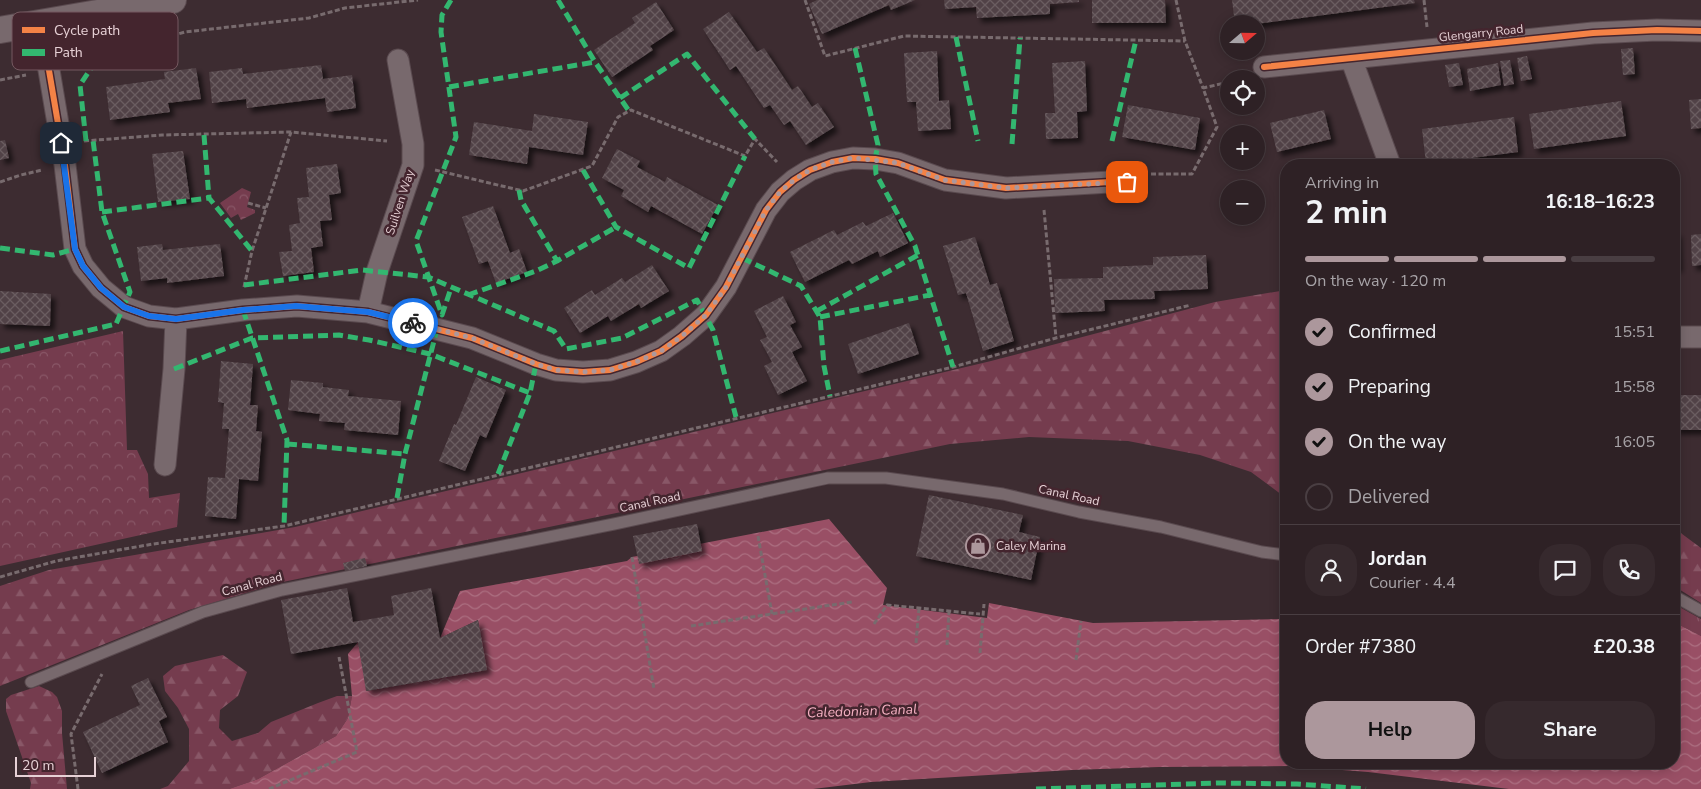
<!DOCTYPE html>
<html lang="en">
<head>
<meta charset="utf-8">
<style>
	body { margin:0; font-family:"Nunito Sans",sans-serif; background:#36292d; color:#f1f3f6; height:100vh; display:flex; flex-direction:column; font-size:19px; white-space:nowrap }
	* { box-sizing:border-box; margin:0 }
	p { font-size:16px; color:#a7a3a7 }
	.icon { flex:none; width:28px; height:28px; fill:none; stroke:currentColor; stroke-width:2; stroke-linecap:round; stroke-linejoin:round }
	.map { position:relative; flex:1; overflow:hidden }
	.panel { position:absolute; left:1280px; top:159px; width:400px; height:610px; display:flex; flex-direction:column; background:#2e2125; border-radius:20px; box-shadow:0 2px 12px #0003,0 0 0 1px #493e42 }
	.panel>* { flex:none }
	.needle { width:32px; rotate:70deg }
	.buttons { position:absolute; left:1220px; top:15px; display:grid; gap:10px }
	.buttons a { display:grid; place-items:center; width:45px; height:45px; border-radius:50%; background:#2e2125; box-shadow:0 2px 12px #0003,0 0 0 1px #493e42; font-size:25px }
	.scale { position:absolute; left:15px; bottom:12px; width:81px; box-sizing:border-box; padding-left:5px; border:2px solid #e7d1d6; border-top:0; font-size:14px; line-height:18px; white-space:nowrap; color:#e7d1d6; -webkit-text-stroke:4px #44252e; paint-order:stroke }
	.pin { position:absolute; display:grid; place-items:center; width:42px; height:42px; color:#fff; margin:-21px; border-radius:10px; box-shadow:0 2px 8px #0006 }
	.courier { position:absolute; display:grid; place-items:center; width:50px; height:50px; margin:-25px; border:4px solid #1a73e8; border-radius:50%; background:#fff; color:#222; box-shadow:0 1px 6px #0007 }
	.overview em { font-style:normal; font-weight:700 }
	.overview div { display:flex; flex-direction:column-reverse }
	.overview { display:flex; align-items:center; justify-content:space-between; height:85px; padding:0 25px }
	h1 { font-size:32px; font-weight:700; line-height:38px }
	.bar { display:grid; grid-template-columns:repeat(4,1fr); gap:8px 5px; align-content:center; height:60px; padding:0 25px }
	.bar i { height:6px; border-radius:4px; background:#493e42 }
	.bar .selected { background:#ac979c }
	.bar p { grid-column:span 4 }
	.line { display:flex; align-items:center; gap:12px; padding:0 25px; border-top:1px solid #493e42 }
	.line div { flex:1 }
	.round { display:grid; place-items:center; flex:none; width:52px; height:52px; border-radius:20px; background:#36292d }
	ol { padding:0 25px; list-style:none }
	li { display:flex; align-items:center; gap:15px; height:55px }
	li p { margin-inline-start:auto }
	li .icon { padding:5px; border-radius:50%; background:#ac979c; color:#111; stroke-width:4 }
	li:last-child { color:#a7a3a7 }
	li i { width:28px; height:28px; border:2px solid #493e42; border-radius:50% }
	.cta { display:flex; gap:10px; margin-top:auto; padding:10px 25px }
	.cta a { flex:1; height:58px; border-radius:20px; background:#ac979c; color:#111; font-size:20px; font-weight:700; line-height:58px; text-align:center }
	.cta a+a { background:#36292d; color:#f1f3f6 }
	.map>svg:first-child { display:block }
	.grass { fill:url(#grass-tufts) }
	.forest { fill:url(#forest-firs) }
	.park { fill:url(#park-crowns) }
	.water { fill:url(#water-waves) }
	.building { fill:url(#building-cross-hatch); filter:url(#shadow) }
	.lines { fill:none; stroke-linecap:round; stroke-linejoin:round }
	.service-casing { stroke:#5a4a4f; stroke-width:13 }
	.minor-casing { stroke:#5a4a4f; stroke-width:23 }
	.tertiary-casing { stroke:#5a4a4f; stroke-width:28 }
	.path { stroke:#786b6e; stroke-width:3; stroke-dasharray:5 2.5; stroke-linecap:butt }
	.service { stroke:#78696d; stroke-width:11 }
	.minor { stroke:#78696d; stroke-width:21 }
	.tertiary { stroke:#78696d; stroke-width:26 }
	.quiet { stroke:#33b770; stroke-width:5; stroke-dasharray:10 5; stroke-linecap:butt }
	.cycleway-casing { stroke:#44252e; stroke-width:9 }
	.cycleway { stroke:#f48246; stroke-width:6 }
	.done { stroke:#ac979c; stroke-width:5; stroke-dasharray:0 9 }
	.route { stroke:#1a73e8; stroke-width:6 }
	.labels { text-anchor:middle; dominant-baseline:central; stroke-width:5; stroke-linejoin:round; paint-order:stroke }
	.street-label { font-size:12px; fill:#e7d1d6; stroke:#44252e }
	.poi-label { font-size:12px; fill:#e7d1d6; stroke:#44252e; text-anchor:start }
	.water-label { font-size:14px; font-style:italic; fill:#f6b1c3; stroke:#44252e }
	.key { fill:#44252e; stroke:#755960; stroke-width:1 }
	.key-label { font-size:14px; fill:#e7d1d6 }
</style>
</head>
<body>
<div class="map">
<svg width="1701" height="789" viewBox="0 0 1701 789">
	<defs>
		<pattern id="grass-tufts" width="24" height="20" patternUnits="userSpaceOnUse" patternTransform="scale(1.25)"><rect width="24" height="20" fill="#753c4e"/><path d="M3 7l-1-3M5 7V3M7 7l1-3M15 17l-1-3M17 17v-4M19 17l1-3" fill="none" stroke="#895767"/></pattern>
		<pattern id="forest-firs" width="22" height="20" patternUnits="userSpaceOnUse" patternTransform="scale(1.25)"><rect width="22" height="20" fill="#753c4e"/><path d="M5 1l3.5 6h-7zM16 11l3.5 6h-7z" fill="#895767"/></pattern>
		<pattern id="park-crowns" width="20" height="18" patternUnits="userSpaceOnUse" patternTransform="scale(1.25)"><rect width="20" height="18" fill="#753c4e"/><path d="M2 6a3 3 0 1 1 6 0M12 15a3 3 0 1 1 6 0" fill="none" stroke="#895767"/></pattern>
		<pattern id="water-waves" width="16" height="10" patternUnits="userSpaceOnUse" patternTransform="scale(1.25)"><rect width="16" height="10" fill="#994f65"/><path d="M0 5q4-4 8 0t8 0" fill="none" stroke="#ac6f81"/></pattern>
		<pattern id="building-cross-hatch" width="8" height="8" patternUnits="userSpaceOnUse" patternTransform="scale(1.25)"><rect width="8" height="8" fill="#514347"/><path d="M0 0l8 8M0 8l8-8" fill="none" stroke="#6a5d61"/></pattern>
		<filter id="shadow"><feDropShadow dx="4.5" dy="4.5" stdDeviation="2.5" flood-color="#0009"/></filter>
	</defs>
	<rect width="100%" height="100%" fill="#3d2c31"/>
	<path class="grass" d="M1674 604 1701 619V636L1674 622Z"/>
	<path class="forest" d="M1286 290V498L1251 472 1200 455 1128 441 1029 437 950 444 278 583 189 610 0 686V586L49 570 295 527 991 361 1215 302Z
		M1674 528 1701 548V603L1674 586Z
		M223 655 247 672 238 696 220 710 219 728 232 741 258 733 271 722 318 703 337 696H352L348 718 336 736 258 779 229 789H160L168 786 189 761V729L178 708 165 691 163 676 175 666Z
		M39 686 52 692 57 697 62 711V733L67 789H30L31 783 6 711V699L11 695Z"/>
	<path class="park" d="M242 188 251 192 247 207 255 210V213L241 220 238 214 231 218 220 203Z
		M123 331 127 450H137L148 474 149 498 180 493 177 527 0 566V360Z"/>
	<path class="water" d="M829 519 887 588 883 605 987 618 989 603 1093 623 1286 619V762H1674V622L1701 636V789H1509L1368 772 1291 766 1159 767 1072 770 871 782 813 789H229L258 779 336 736 348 718 352 696 348 654 358 642 367 691 486 670 478 620 440 638 460 591 627 561 632 557Z"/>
	<path class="building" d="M817 0H915L891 10 889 5 822 34 809 4Z
		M944 0H1079V2L1050 4V14L977 18 976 7 945 9Z
		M1092 0H1165L1166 23H1092Z
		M1232 0H1414L1415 3 1256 24H1235Z
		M656 2 674 30 650 46 653 50 612 77 594 50 635 23 632 18Z
		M729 12 757 52 764 48 792 90 798 86 812 107 818 103 834 127 806 145 790 121 784 125 770 105 764 108 736 66 730 70 703 29Z
		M1633 48 1635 74 1623 75 1621 49Z
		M937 51 939 101 949 100 951 129 918 131 916 102H907L904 53Z
		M1527 56 1532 79 1521 81 1517 58Z
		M1510 60 1514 84 1504 86 1500 61Z
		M1085 61 1087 111 1077 112 1078 138 1046 139 1045 113H1055L1052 63Z
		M1459 63 1463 85 1449 87 1445 65Z
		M1498 63 1501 85 1470 91 1467 69Z
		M321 65 323 79 352 75 356 108 327 112 325 98 247 108 246 99 212 103 209 72 242 68 243 74Z
		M196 68 201 99 168 103 170 112 110 120 106 87 165 79 164 72Z
		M1701 99V128L1691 129 1689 100Z
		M1621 101 1626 136 1534 149 1529 114Z
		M1128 105 1200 118 1195 150 1122 137Z
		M1324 110 1331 139 1277 152 1270 123Z
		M534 114 588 122 583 155 529 147 527 164 469 155 474 122 532 131Z
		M1514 117 1518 152 1426 164 1422 129Z
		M5 140 9 158 0 160V141Z
		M617 149 640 161 637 167 665 182 667 177 718 205 702 234 651 206 648 212 621 196 624 190 602 178Z
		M183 151 190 199 158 202 152 154Z
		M337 164 341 193 329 195 332 220 320 221 323 246 311 248 314 272 283 276 279 252 292 251 289 225 300 223 297 198 309 197 306 168Z
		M493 206 510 253 519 249 527 272 496 283 488 261 479 264 462 217Z
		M893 213 908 243 880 257 878 251 852 264 849 260 805 282 790 252 834 230 837 235 863 222 866 226Z
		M1674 232H1677L1678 268H1674Z
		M1701 234V265L1692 266 1691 235Z
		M975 237 990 285 997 283 1014 341 983 351 966 293 958 295 943 246Z
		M162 244 163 250 220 244 224 276 167 283V278L141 281 137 247Z
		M1206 255 1208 289 1154 291 1155 299 1104 300 1105 311 1055 313 1054 279 1103 278V267L1153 265V257Z
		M652 265 669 291 641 308 639 304 611 321 608 316 580 333 564 308 592 290 595 295 622 278 625 282Z
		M0 291 51 294 50 326 0 324Z
		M783 296 796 322 790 325 802 347 792 352 807 381 778 395 764 366 772 362 760 340 767 337 754 311Z
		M909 323 919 354 858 374 848 344Z
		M221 361 253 364 250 405H258L256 431 262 432 258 481 239 479 236 519 205 516 208 477 225 478 229 429H222L224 403 218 402Z
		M476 377 506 390 486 438 480 435 465 471 439 461 454 424 456 425Z
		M291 380 323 383V387L349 390 348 396 401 401 398 435 344 430 345 423 319 421 320 414 288 410Z
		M1674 395H1701V430H1674Z
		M929 495 1023 515 1019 532 1040 537 1031 580 916 556Z
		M697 524 702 551 639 564 633 536Z
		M365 558 367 566 345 571 343 563Z
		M347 588 353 622 394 615 391 596 431 588 440 638 478 620 487 670 366 691 358 642 291 654 281 600Z
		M148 678 167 717 159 721 168 742 102 773 83 732 140 705 131 686Z"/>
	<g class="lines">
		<defs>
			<path id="service" d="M1674 596 1701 611
				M31 682 203 612 282 590 614 524 828 478H886L1003 494 1079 512 1161 527 1262 552 1286 555"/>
			<path id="minor" d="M41 23 65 165 75 249 83 266 101 288 124 307 149 316 176 319 243 310 297 306 368 312 472 338 536 364 556 370 583 372 610 370 636 362 661 351 682 336 706 315 726 287 766 210 780 192 794 180 810 170 832 162 853 158 875 159 898 163 945 180 1006 188 1127 181
				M1351 58 1390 165
				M1264 67 1593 33 1657 30 1701 31
				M368 312 377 272 413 165V144L398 60
				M1674 337H1701
				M165 465 174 369 176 319"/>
			<path id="tertiary" d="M0 30 173 0"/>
		</defs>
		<use href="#service" class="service-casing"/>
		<use href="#minor" class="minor-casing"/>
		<use href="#tertiary" class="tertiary-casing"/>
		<path class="path" d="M805 0 825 56 904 36 1185 41
			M1176 0 1185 41 1203 88
			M1424 0 1427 27
			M71 64 185 32 309 18 345 8 418 0
			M0 80 26 75
			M84 141 162 135 291 132 387 141
			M435 170 523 191 592 166 618 117 631 110 745 156 755 139 777 162
			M1151 174H1192L1217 127 1203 88 1229 82
			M0 182 21 175 42 170
			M248 203 266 208
			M1044 210 1056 338
			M244 287 252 251 291 132
			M758 536 772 614
			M632 557 654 689
			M0 577 56 561 153 544 284 526 953 367 1056 338 1191 305
			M874 624 887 605 980 614
			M691 626 852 602
			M916 643 919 608
			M947 645 949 611
			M980 653 984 604
			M1076 660 1081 621
			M78 789 71 734 102 674
			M269 789 357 752 339 657"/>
		<use href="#service" class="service"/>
		<use href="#minor" class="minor"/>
		<use href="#tertiary" class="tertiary"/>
		<path class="quiet" d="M451 0 442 15 441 32 456 137 416 241 442 315 451 288
			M558 0 595 62 629 111
			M956 37 978 141
			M855 48 878 145 875 159 876 174 915 246 953 367
			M449 87 595 62
			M620 98 687 54 755 139
			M204 135 209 198 252 251
			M86 141 80 85 99 56
			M1112 141 1136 40
			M1012 144 1020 38
			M583 170 616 227 689 268 745 156
			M519 190 521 200 557 261
			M102 212 209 198
			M0 248 53 255 75 249
			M742 258 801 286 820 317 824 366 830 396
			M244 285 362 270 428 277 554 331 566 349 622 338 697 300 713 330 736 417
			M468 295 536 271 557 261 616 227
			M243 310 287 440 284 526
			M817 311 918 255
			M820 317 930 295
			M0 351 116 324 130 292 102 212 93 140
			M174 369 252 338 339 335 369 340 430 354 530 393
			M287 444 405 454
			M498 474 530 393 536 364
			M397 498 405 454 438 325
			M1036 789 1218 783 1297 784 1366 789"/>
		<defs>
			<path id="cycleway" d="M41 23 65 165 75 249 83 266 101 288 124 307 149 316 176 319 243 310 297 306 368 312 472 338 536 364 556 370 583 372 610 370 636 362 661 351 682 336 706 315 726 287 766 210 780 192 794 180 810 170 832 162 853 158 875 159 898 163 945 180 1006 188 1127 181
				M1264 67 1593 33 1657 30 1701 31"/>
		</defs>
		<use href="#cycleway" class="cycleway-casing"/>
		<use href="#cycleway" class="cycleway"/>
	</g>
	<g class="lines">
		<path class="done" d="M413 323 472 338 536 364 556 370 583 372 610 370 636 362 661 351 682 336 706 315 726 287 766 210 780 192 794 180 810 170 832 162 853 158 864 159 898 163 944 180 1006 188 1127 182"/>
		<path class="route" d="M61 143 75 249 83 266 101 288 124 307 149 316 176 319 243 310 296 306 368 312 413 323"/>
	</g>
	<defs>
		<symbol id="shop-ring" viewBox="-11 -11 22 22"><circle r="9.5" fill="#44252e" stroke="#ac979c" stroke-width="1.5"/><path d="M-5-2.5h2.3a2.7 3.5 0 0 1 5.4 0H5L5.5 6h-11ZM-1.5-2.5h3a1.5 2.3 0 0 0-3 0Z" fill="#ac979c"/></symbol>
	</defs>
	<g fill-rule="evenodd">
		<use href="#shop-ring" x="964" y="532" width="28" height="28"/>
	</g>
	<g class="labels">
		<g class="street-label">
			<text transform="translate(1481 33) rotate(-6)">Glengarry Road</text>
			<text transform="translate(400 202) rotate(-72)">Suilven Way</text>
			<text transform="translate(1069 495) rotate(12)">Canal Road</text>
			<text transform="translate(650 502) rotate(-12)">Canal Road</text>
			<text transform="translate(252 584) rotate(-15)">Canal Road</text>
		</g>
		<g class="poi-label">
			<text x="996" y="546">Caley Marina</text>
		</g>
		<g class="water-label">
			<text transform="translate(862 711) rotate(-2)">Caledonian Canal</text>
		</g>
	</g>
	<rect x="12" y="12" width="166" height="58" rx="8" class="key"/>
	<rect x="22" y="27" width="23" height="6" fill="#f48246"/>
	<rect x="22" y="49" width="23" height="7" fill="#33b770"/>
	<g class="key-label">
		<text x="54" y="35">Cycle path</text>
		<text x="54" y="57">Path</text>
	</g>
</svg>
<div class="buttons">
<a><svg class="needle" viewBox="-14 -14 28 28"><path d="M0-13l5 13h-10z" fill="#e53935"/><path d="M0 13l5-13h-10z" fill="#a7a3a7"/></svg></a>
<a><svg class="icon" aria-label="locate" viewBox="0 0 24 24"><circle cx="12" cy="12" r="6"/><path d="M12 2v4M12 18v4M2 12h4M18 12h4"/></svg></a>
<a>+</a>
<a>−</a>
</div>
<div class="scale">20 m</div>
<div class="pin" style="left:1127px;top:182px;background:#ea580c"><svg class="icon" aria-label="bag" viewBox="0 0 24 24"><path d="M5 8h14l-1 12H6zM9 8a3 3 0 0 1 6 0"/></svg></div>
<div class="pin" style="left:61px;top:143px;background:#1f2937"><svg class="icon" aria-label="home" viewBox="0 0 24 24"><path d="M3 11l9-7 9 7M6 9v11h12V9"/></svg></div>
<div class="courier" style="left:413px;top:323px"><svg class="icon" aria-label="bike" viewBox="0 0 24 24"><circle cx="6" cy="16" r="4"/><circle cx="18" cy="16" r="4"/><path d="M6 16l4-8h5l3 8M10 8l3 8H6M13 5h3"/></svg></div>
<section class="panel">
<div class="overview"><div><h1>2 min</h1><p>Arriving in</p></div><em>16:18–16:23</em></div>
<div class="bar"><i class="selected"></i><i class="selected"></i><i class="selected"></i><i></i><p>On the way · 120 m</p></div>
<ol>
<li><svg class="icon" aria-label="check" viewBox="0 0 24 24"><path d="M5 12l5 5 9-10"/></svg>Confirmed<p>15:51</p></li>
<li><svg class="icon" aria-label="check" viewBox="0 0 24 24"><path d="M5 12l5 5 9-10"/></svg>Preparing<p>15:58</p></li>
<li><svg class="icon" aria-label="check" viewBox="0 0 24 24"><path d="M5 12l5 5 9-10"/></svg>On the way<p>16:05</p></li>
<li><i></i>Delivered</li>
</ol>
<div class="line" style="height:90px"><a class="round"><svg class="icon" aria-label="person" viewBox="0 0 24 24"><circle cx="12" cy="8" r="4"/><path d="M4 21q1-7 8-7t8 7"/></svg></a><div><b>Jordan</b><p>Courier · 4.4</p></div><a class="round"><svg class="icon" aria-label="chat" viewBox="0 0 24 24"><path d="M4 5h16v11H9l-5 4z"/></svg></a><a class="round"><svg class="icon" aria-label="phone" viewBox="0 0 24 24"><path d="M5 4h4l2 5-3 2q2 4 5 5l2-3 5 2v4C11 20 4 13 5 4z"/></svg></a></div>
<div class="line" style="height:65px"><div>Order #7380</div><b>£20.38</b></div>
<div class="cta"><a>Help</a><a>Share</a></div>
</section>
</div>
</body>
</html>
